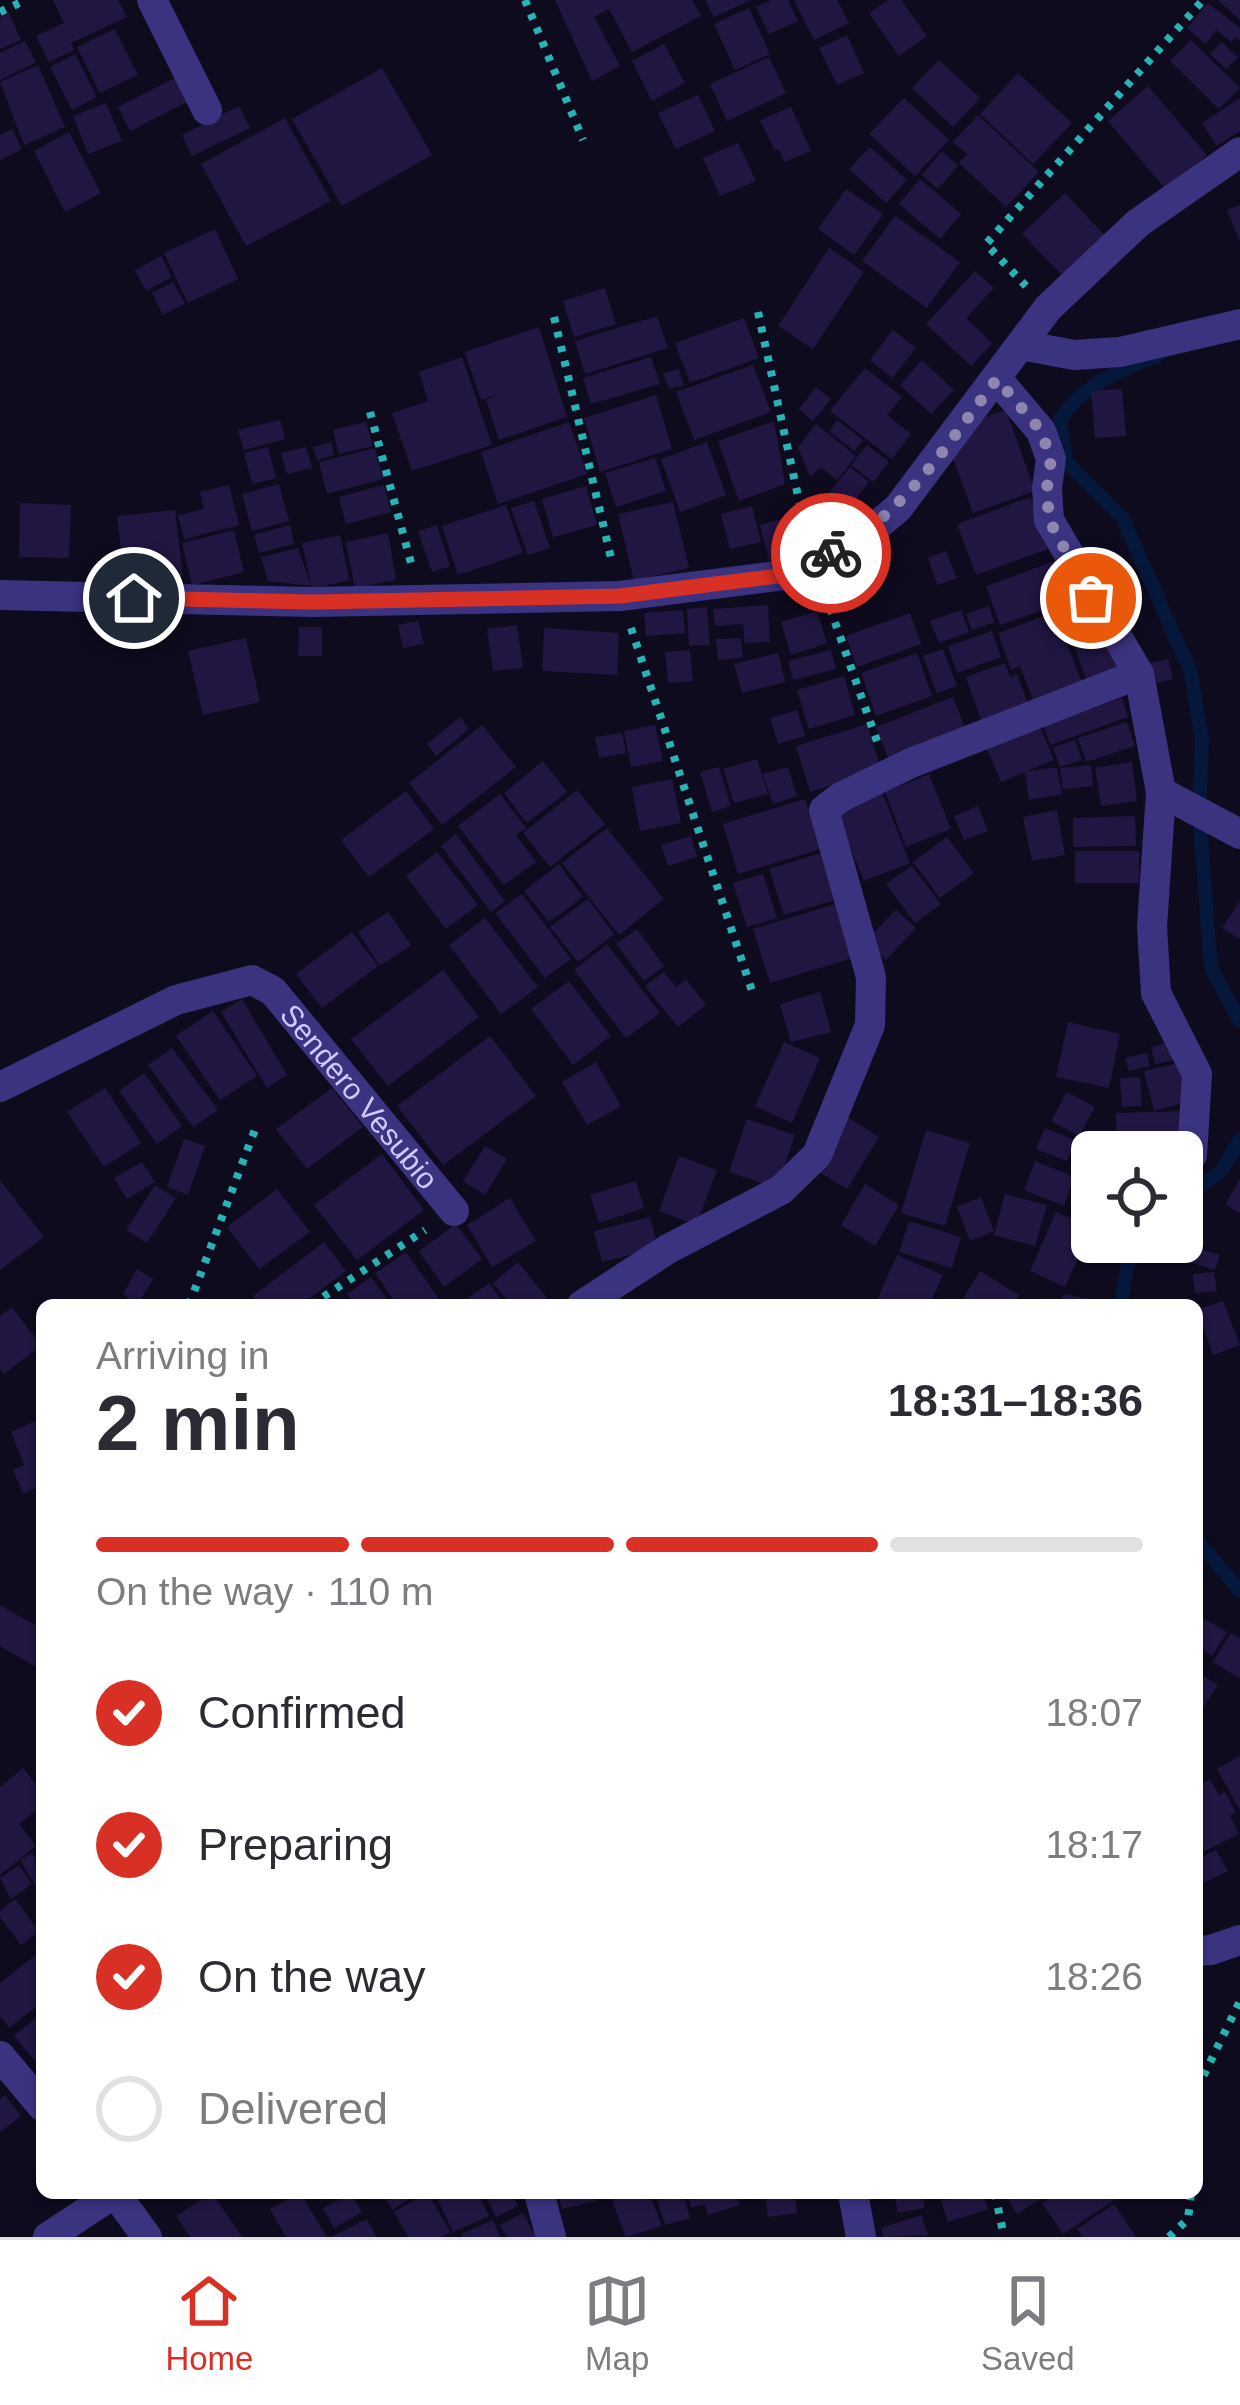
<!DOCTYPE html>
<html lang="en">
<head>
<meta charset="utf-8">
<style>
	body { margin:0; font-family:Arial,sans-serif; background:#f7f7f7; color:#2b2b33; height:100vh; display:flex; flex-direction:column; font-size:45px; white-space:nowrap }
	* { box-sizing:border-box; margin:0 }
	p { font-size:39px; color:#7c7c81 }
	.icon { flex:none; width:66px; height:66px; fill:none; stroke:currentColor; stroke-width:2; stroke-linecap:round; stroke-linejoin:round }
	.map { position:relative; flex:1; overflow:hidden }
	.panel { position:absolute; left:36px; top:1299px; width:1167px; height:900px; display:flex; flex-direction:column; background:#fff; border-radius:18px; box-shadow:0 3px 9px #0004 }
	.panel>* { flex:none }
	.tools { position:absolute; left:1071px; top:1131px; display:grid; gap:24px }
	.tools a { display:grid; place-items:center; width:132px; height:132px; border-radius:18px; background:#fff; box-shadow:0 3px 9px #0004; font-size:60px }
	.pin { position:absolute; display:grid; place-items:center; width:102px; height:102px; color:#fff; margin:-51px; border:6px solid #fff; border-radius:50%; box-shadow:0 3px 12px #0007 }
	.courier { position:absolute; display:grid; place-items:center; width:120px; height:120px; margin:-60px; border:9px solid #d93025; border-radius:50%; background:#fff; color:#222; box-shadow:0 3px 15px #0007 }
	.head em { font-style:normal; font-weight:700 }
	.head div { display:flex; flex-direction:column-reverse }
	.head { display:flex; align-items:center; justify-content:space-between; height:204px; padding:0 60px }
	h1 { font-size:78px; font-weight:700; line-height:90px }
	.bar { display:grid; grid-template-columns:repeat(4,1fr); gap:18px 12px; align-content:center; height:144px; padding:0 60px }
	.bar i { height:15px; border-radius:9px; background:#e1e1e2 }
	.bar .current { background:#d93025 }
	.bar p { grid-column:span 4 }
	ol { padding:0 60px; list-style:none }
	li { display:flex; align-items:center; gap:36px; height:132px }
	li p { margin-inline-start:auto }
	li .icon { padding:12px; border-radius:50%; background:#d93025; color:#fff; stroke-width:4 }
	li:last-child { color:#7c7c81 }
	li i { width:66px; height:66px; border:6px solid #e1e1e2; border-radius:50% }
	.menu { display:flex; justify-content:space-around; align-items:center; height:168px; border-top:3px solid #e1e1e2; background:#fff; font-size:33px; color:#7c7c81 }
	.menu a { display:grid; justify-items:center; gap:6px }
	.menu .current { color:#d93025 }
	.map>svg:first-child { display:block }
	.lines { fill:none; stroke-linecap:round; stroke-linejoin:round }
	.stream { stroke:#06173c; stroke-width:14 }
	.building { fill:#211641 }
	.path { stroke:#26b5b4; stroke-width:8; stroke-dasharray:6 9; stroke-linecap:butt }
	.minor { stroke:#3a3380; stroke-width:30 }
	.done { stroke:#8e86b1; stroke-width:12; stroke-dasharray:0 21.6 }
	.route { stroke:#d93025; stroke-width:15 }
	.labels { text-anchor:middle; dominant-baseline:central; stroke-width:12; stroke-linejoin:round; paint-order:stroke }
	.street-label { font-size:30px; fill:#d2c9ff; stroke:#0f0b1f }
</style>
</head>
<body>
<div class="map">
<svg width="1240" height="2237" viewBox="0 0 1240 2237">
	<rect width="100%" height="100%" fill="#0f0b1f"/>
	<g class="lines">
		<path class="stream" d="M1158 356C1120 369 1081 386 1060 420L1066 461 1122 517 1191 673 1202 741 1199 813 1211 968 1240 1021
			M1182 1200 1221 1171 1240 1140
			M1121 1305 1127 1267 1142 1242
			M1197 1540 1240 1591"/>
	</g>
	<path class="building" d="M53 0H118L127 17 71 43 74 50 49 62 36 36 64 23Z
		M555 0H692L701 16 632 52 609 9 594 17 620 66 592 81Z
		M705 0H751L714 17Z
		M771 0H788L798 21 769 34 756 7Z
		M794 0H837L849 23 814 40Z
		M888 0H901L927 36 899 56 869 13Z
		M1218 0H1240V20Z
		M1208 3 1240 28V41L1235 37 1231 42 1216 30 1206 44 1187 28Z
		M749 8 770 54 735 70 714 24Z
		M9 13 21 40 0 49V17Z
		M115 29 138 75 100 93 77 47Z
		M847 35 864 73 837 85 819 48Z
		M1191 40 1240 88 1219 109 1170 61Z
		M25 41 36 62 0 80V53Z
		M1222 42 1238 58 1226 69 1210 54Z
		M664 44 685 83 652 101 632 61Z
		M75 54 97 97 72 110 50 67Z
		M769 57 786 93 727 121 710 84Z
		M939 60 980 98 953 127 912 88Z
		M38 65 65 127 24 145 0 82Z
		M382 68 432 155 342 206 292 119Z
		M1018 73 1072 123 1033 164 980 114Z
		M175 78 187 102 130 131 118 107Z
		M1148 86 1207 155 1166 190 1108 121Z
		M698 95 715 131 676 149 658 113Z
		M904 98 949 140 915 176 869 134Z
		M1240 98V131L1217 146 1202 123Z
		M106 103 122 141 88 154 73 116Z
		M239 106 250 128 192 156 182 135Z
		M791 107 811 151 785 162 778 149 775 151 760 120Z
		M978 115 1039 172 1006 207 959 163 967 154 953 142Z
		M285 118 331 201 246 246 201 164Z
		M12 129 22 149 0 160V135Z
		M69 132 101 193 65 212 34 151Z
		M738 143 756 181 720 196 703 158Z
		M870 147 907 180 886 203 849 169Z
		M942 151 958 166 938 189 922 175Z
		M920 179 961 214 940 239 899 204Z
		M846 189 883 214 854 255 818 229Z
		M1065 193 1108 239 1066 279 1022 234Z
		M1240 205V242L1227 210Z
		M895 216 960 262 927 308 862 261Z
		M215 229 238 279 188 303 164 253Z
		M829 248 864 272 813 349 778 326Z
		M161 256 172 277 146 291 135 270Z
		M975 271 994 288 966 318 992 343 971 366 926 324Z
		M173 282 185 304 163 315 152 293Z
		M605 288 616 324 574 337 563 301Z
		M657 316 668 348 585 374 575 341Z
		M744 318 759 358 690 383 675 343Z
		M539 327 567 417 499 440 486 400 504 392 481 400 465 352Z
		M893 330 916 348 892 378 870 360Z
		M462 357 492 445 412 471 392 413 428 401 419 372Z
		M651 357 660 384 591 404 583 378Z
		M922 360 954 390 931 414 900 385Z
		M753 365 771 412 694 440 676 392Z
		M865 368 902 397 887 415 911 434 892 459 830 411Z
		M679 369 684 385 669 389 663 374Z
		M816 387 831 399 813 421 799 409Z
		M1122 389 1126 436 1095 438 1091 391Z
		M656 395 672 449 600 472 584 418Z
		M1006 410 1035 491 973 513 951 453 978 419Z
		M280 420 285 439 244 450 238 430Z
		M837 420 863 440 854 451 829 431Z
		M774 421 785 484 739 501 718 441Z
		M366 422 373 446 339 454 333 430Z
		M569 422 587 474 498 504 481 452Z
		M816 424 856 456 837 480 821 467 810 477 798 447Z
		M331 442 334 455 317 460 313 447Z
		M707 442 726 495 680 512 661 459Z
		M867 445 889 462 873 482 851 465Z
		M268 447 276 478 252 484 244 453Z
		M306 447 312 468 287 474 281 453Z
		M375 448 383 479 327 494 319 462Z
		M655 458 666 491 616 507 605 473Z
		M850 467 869 482 848 509 829 493Z
		M279 484 289 521 252 531 242 494Z
		M229 485 239 525 184 539 178 515 204 509 200 492Z
		M384 485 391 512 346 524 339 497Z
		M586 486 597 525 553 537 542 499Z
		M828 496 840 530 820 537 807 503Z
		M1030 497 1048 549 976 575 957 524Z
		M534 501 550 548 528 555 511 508Z
		M673 502 689 568 634 581 618 514Z
		M20 503 71 505 69 558 19 557Z
		M506 505 523 553 458 575 442 526Z
		M752 506 761 542 730 549 721 514Z
		M175 510 183 576 125 583 117 516Z
		M786 518 796 554 769 561 760 525Z
		M290 525 294 544 259 553 254 535Z
		M437 525 450 566 432 572 418 531Z
		M234 530 244 572 192 585 182 543Z
		M388 533 396 580 355 588 346 542Z
		M340 535 349 580 312 589 302 543Z
		M298 548 311 586 268 581 261 557Z
		M946 551 957 578 937 585 928 558Z
		M1058 560 1072 600 1000 625 986 586Z
		M1089 599 1101 633 1073 643 1060 609Z
		M768 605 770 642 745 643 743 624 715 626 713 609Z
		M989 606 994 622 972 630 966 614Z
		M707 607 710 645 689 646 687 609Z
		M683 610 685 633 646 636 644 613Z
		M961 610 969 632 939 643 930 621Z
		M817 611 827 643 791 655 781 622Z
		M1055 612 1084 688 1035 706 1020 666 1011 670 998 633Z
		M910 613 921 644 857 667 846 636Z
		M418 621 424 644 403 648 398 625Z
		M517 625 523 668 493 671 487 629Z
		M299 627H322V656H298Z
		M544 628 619 633 617 675 542 671Z
		M992 631 1001 657 957 673 948 646Z
		M1108 633 1123 674 1089 687 1074 646Z
		M246 638 260 702 203 715 188 651Z
		M741 638 743 658 718 660 716 639Z
		M943 649 957 686 937 693 923 656Z
		M690 650 693 681 668 683 665 652Z
		M831 650 836 669 793 680 788 661Z
		M778 653 785 682 742 693 734 664Z
		M917 653 932 696 876 716 861 673Z
		M1168 659 1173 679 1147 685 1142 665Z
		M1005 663 1010 677 1017 674 1028 704 981 720 966 677Z
		M844 676 855 715 809 729 797 690Z
		M953 697 966 730 889 760 876 727Z
		M1122 698 1128 717 1050 745 1044 726Z
		M797 710 805 736 778 744 770 718Z
		M460 717 469 729 436 756 427 744Z
		M1127 722 1135 746 1086 762 1078 738Z
		M867 724 881 770 810 792 796 746Z
		M482 725 516 767 442 825 409 783Z
		M655 725 663 761 631 767 624 731Z
		M1040 727 1054 760 1001 782 987 749Z
		M622 733 626 753 599 758 595 737Z
		M1075 740 1082 760 1060 767 1053 747Z
		M757 759 768 794 734 803 723 769Z
		M543 761 567 792 527 823 504 793Z
		M1132 762 1137 801 1101 806 1095 768Z
		M1091 765 1093 786 1063 789 1060 768Z
		M719 767 731 806 712 812 700 772Z
		M788 767 797 796 773 804 763 774Z
		M1048 768H1057L1062 794 1029 800 1025 772Z
		M929 774 951 829 906 847 885 792Z
		M672 779 681 823 640 831 632 787Z
		M577 790 605 824 550 867 523 833Z
		M406 791 434 829 369 877 341 840Z
		M882 792 910 863 864 881 835 811Z
		M500 794 526 828 516 835 536 862 504 885 458 826Z
		M805 799 821 849 738 874 723 824Z
		M978 806 988 831 964 840 954 816Z
		M1057 810 1065 855 1032 861 1023 817Z
		M1135 816 1136 846 1073 847V818Z
		M607 828 664 899 619 935 562 863Z
		M456 834 505 901 491 912 441 846Z
		M691 836 697 857 668 866 661 845Z
		M947 837 974 873 940 898 913 862Z
		M1075 851H1139V883H1075Z
		M437 852 478 905 446 929 406 876Z
		M821 853 835 900 784 915 769 869Z
		M559 864 583 897 549 922 524 891Z
		M912 866 941 904 915 923 886 884Z
		M763 874 777 918 747 927 733 883Z
		M522 894 571 959 545 978 495 913Z
		M588 899 614 934 578 962 550 927Z
		M1240 901V939L1222 928Z
		M842 902 859 956 770 983 753 929Z
		M896 910 916 928 886 960 866 941Z
		M388 912 411 945 380 966 358 932Z
		M485 918 538 987 501 1014 449 945Z
		M637 929 664 966 644 981 616 944Z
		M352 932 378 966 322 1008 296 974Z
		M607 944 660 1013 626 1038 574 970Z
		M443 970 479 1017 388 1086 351 1039Z
		M664 972 676 987 686 979 706 1005 678 1027 645 986Z
		M569 981 611 1036 573 1065 531 1009Z
		M820 992 831 1032 791 1042 780 1004Z
		M242 999 287 1075 267 1088 221 1012Z
		M213 1011 257 1076 220 1100 176 1036Z
		M1068 1022 1120 1034 1109 1088 1056 1077Z
		M490 1036 536 1096 443 1165 397 1106Z
		M1172 1041 1177 1059 1155 1064 1151 1047Z
		M784 1042 820 1058 792 1123 755 1106Z
		M172 1048 218 1110 193 1127 148 1065Z
		M1147 1053 1150 1066 1129 1071 1125 1058Z
		M596 1062 621 1106 587 1125 562 1082Z
		M1180 1063 1190 1101 1154 1111 1144 1071Z
		M144 1073 182 1126 157 1144 119 1091Z
		M1140 1077 1142 1106 1122 1107 1120 1078Z
		M105 1088 141 1143 104 1167 67 1112Z
		M332 1088 363 1127 307 1169 276 1129Z
		M1067 1092 1095 1107 1079 1136 1051 1121Z
		M1185 1111 1182 1152H1117L1116 1113Z
		M847 1117 879 1137 847 1189 816 1170Z
		M747 1119 795 1135 777 1188 729 1172Z
		M1045 1128 1075 1140 1067 1161 1036 1149Z
		M926 1130 970 1143 945 1226 901 1213Z
		M184 1139 205 1146 188 1195 167 1187Z
		M485 1146 507 1159 485 1195 463 1181Z
		M382 1154 424 1210 357 1260 314 1205Z
		M679 1156 717 1170 696 1225 659 1211Z
		M1035 1161 1074 1177 1064 1206 1024 1190Z
		M142 1162 155 1182 127 1199 114 1178Z
		M1240 1179V1213L1225 1204Z
		M0 1180 44 1237 0 1270Z
		M636 1181 644 1208 599 1223 590 1195Z
		M865 1184 899 1205 875 1246 841 1225Z
		M155 1185 176 1198 147 1243 126 1230Z
		M277 1189 310 1232 259 1269 227 1227Z
		M1005 1194 1047 1205 1035 1246 994 1235Z
		M981 1197 994 1231 970 1241 957 1207Z
		M510 1198 536 1241 492 1267 467 1225Z
		M1056 1212 1092 1227 1065 1287 1030 1271Z
		M650 1217 658 1248 602 1262 594 1231Z
		M909 1221 961 1237 952 1268 899 1252Z
		M456 1224 482 1259 444 1287 419 1251Z
		M324 1242 346 1271 301 1305H260L253 1296Z
		M1177 1242 1220 1255 1215 1270 1172 1257Z
		M406 1252 443 1305H397L375 1273Z
		M897 1255 943 1275 929 1305H888L877 1300Z
		M518 1262 547 1298 538 1305H511L493 1283Z
		M137 1269 153 1279 138 1304 123 1294Z
		M980 1271 1019 1295 1013 1305H959Z
		M1214 1272 1217 1291 1195 1293 1193 1274Z
		M371 1277 391 1305H355L347 1294Z
		M489 1283 505 1305H458Z
		M1063 1294 1111 1303V1305H1061Z
		M1223 1301 1240 1345 1213 1355 1197 1310Z
		M12 1307 41 1346 4 1374 0 1368V1316Z
		M42 1418V1485L23 1494 13 1470 24 1465 11 1432Z
		M0 1605 42 1629 40 1669 0 1646Z
		M1200 1616 1227 1632 1212 1656 1197 1647Z
		M1231 1633 1240 1638V1679L1213 1662Z
		M1197 1671 1218 1685 1202 1709 1197 1706Z
		M1240 1756V1810L1217 1769Z
		M23 1768 42 1791V1806L19 1824 36 1846 0 1875V1787Z
		M1210 1779 1219 1795 1225 1792 1236 1813 1230 1816 1239 1834 1197 1855V1785Z
		M1216 1850 1228 1871 1197 1886V1859Z
		M32 1853 42 1868V1886L37 1888 20 1860Z
		M19 1865 32 1884 11 1899 0 1878Z
		M15 1899 39 1931 21 1945 0 1917V1911Z
		M42 1950V2002L9 2028 0 2016V1983Z
		M42 2013V2069L14 2036Z
		M5 2095 21 2116 0 2132V2099Z
		M212 2193 242 2237H190L176 2216Z
		M300 2193 327 2237H286L270 2209Z
		M351 2193 362 2212 334 2228 323 2208Z
		M385 2193H417L393 2210 382 2195Z
		M428 2193 450 2232 441 2237H408L394 2212Z
		M446 2193H478L489 2216 453 2232 437 2198Z
		M484 2193H512L518 2206 496 2217Z
		M558 2193H594L596 2201 562 2209Z
		M609 2193H649L662 2226 626 2237Z
		M655 2193H683L690 2218 665 2225Z
		M687 2193H736L740 2205 708 2215 705 2204 691 2208Z
		M765 2193H794L797 2213 768 2217Z
		M894 2193H922L925 2208 898 2213Z
		M962 2193H983L988 2209 948 2222 941 2201Z
		M1004 2193H1050L1017 2214Z
		M1056 2193H1125L1063 2234 1042 2203Z
		M1114 2204 1136 2237H1083L1077 2229Z
		M523 2213 536 2237H507L500 2225Z
		M921 2215 928 2235 884 2237 881 2228Z
		M367 2219 376 2237H331Z
		M493 2220 500 2237H463L461 2234Z"/>
	<g class="lines">
		<path class="path" d="M525 0 583 140
			M0 12 26 0
			M1026 286 986 244 1203 0
			M758 312 805 528
			M554 317 612 562
			M370 412 411 563
			M825 594 878 744
			M631 628 754 997
			M189 1305 257 1124
			M311 1305 425 1230
			M1197 2089 1240 2001
			M995 2193 1004 2237
			M1169 2237 1188 2219 1191 2193"/>
		<g class="minor">
			<path d="M152 0 207 110"/>
			<path d="M1021 345 1074 355 1120 352 1240 324"/>
			<path d="M997 379 1041 431 1051 459 1047 488 1049 520 1139 674 1161 792 1152 927 1156 993 1197 1074 1192 1155"/>
			<path d="M0 595 313 602 620 596 793 574 867 534 898 508 1048 308 1138 223 1240 152"/>
			<path d="M1161 792 1240 834"/>
			<path id="s1" d="M0 1087 176 1000 252 980 273 991 454 1211"/>
			<path d="M582 1305 668 1249 781 1190 817 1155 870 1025 871 977 824 810 841 797 911 763 1139 674"/>
			<path d="M1197 1951 1211 1950 1240 1940"/>
			<path d="M0 2056 42 2106"/>
			<path d="M115 2193 147 2237"/>
			<path d="M539 2193 551 2237"/>
			<path d="M853 2193 861 2237"/>
			<path d="M48 2237 115 2193"/>
		</g>
	</g>
	<g class="lines">
		<path class="done" d="M831 553C906 513 946 445 997 379L1041 431 1051 459 1047 488 1049 520 1091 598"/>
		<path class="route" d="M134 598 313 602 620 596 793 574 831 553"/>
	</g>
	<g class="labels">
		<g class="street-label">
			<text stroke="none"><textPath href="#s1" startOffset="435">Sendero Vesubio</textPath></text>
		</g>
	</g>
</svg>
<div class="tools">
<a><svg class="icon" aria-label="locate" viewBox="0 0 24 24"><circle cx="12" cy="12" r="6"/><path d="M12 2v4M12 18v4M2 12h4M18 12h4"/></svg></a>
</div>
<div class="pin" style="left:1091px;top:598px;background:#ea580c"><svg class="icon" aria-label="bag" viewBox="0 0 24 24"><path d="M5 8h14l-1 12H6zM9 8a3 3 0 0 1 6 0"/></svg></div>
<div class="pin" style="left:134px;top:598px;background:#1f2937"><svg class="icon" aria-label="home" viewBox="0 0 24 24"><path d="M3 11l9-7 9 7M6 9v11h12V9"/></svg></div>
<div class="courier" style="left:831px;top:553px"><svg class="icon" aria-label="bike" viewBox="0 0 24 24"><circle cx="6" cy="16" r="4"/><circle cx="18" cy="16" r="4"/><path d="M6 16l4-8h5l3 8M10 8l3 8H6M13 5h3"/></svg></div>
<section class="panel">
<div class="head"><div><h1>2 min</h1><p>Arriving in</p></div><em>18:31–18:36</em></div>
<div class="bar"><i class="current"></i><i class="current"></i><i class="current"></i><i></i><p>On the way · 110 m</p></div>
<ol>
<li><svg class="icon" aria-label="check" viewBox="0 0 24 24"><path d="M5 12l5 5 9-10"/></svg>Confirmed<p>18:07</p></li>
<li><svg class="icon" aria-label="check" viewBox="0 0 24 24"><path d="M5 12l5 5 9-10"/></svg>Preparing<p>18:17</p></li>
<li><svg class="icon" aria-label="check" viewBox="0 0 24 24"><path d="M5 12l5 5 9-10"/></svg>On the way<p>18:26</p></li>
<li><i></i>Delivered</li>
</ol>
</section>
</div>
<nav class="menu">
<a class="current"><svg class="icon" aria-label="home" viewBox="0 0 24 24"><path d="M3 11l9-7 9 7M6 9v11h12V9"/></svg>Home</a>
<a><svg class="icon" aria-label="map" viewBox="0 0 24 24"><path d="M3 6l6-2 6 2 6-2v14l-6 2-6-2-6 2zM9 4v14M15 6v14"/></svg>Map</a>
<a><svg class="icon" aria-label="saved" viewBox="0 0 24 24"><path d="M7 4h10v16l-5-4-5 4z"/></svg>Saved</a>
</nav>
</body>
</html>
